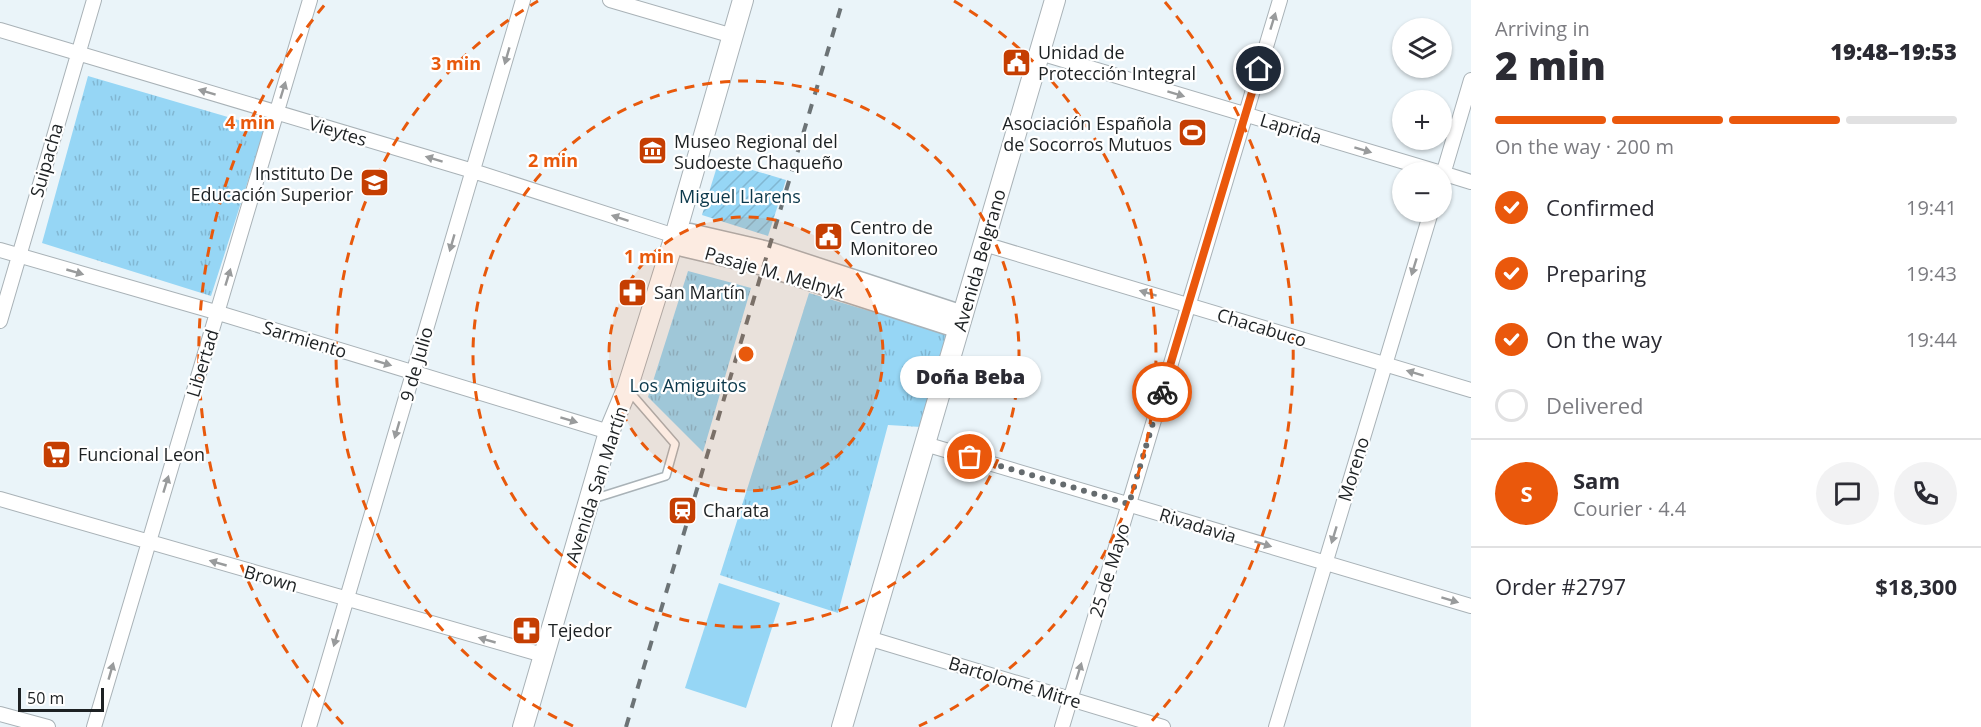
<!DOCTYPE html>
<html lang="en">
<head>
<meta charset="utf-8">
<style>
	body { margin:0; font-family:"Open Sans",sans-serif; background:#f2f2f3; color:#2b2b33; height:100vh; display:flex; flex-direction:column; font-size:22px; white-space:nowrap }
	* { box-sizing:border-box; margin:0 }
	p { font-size:20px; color:#7c7c81 }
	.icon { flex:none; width:33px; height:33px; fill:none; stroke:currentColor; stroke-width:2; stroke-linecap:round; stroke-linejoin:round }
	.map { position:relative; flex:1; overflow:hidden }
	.sheet { display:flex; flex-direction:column; background:#fff; width:510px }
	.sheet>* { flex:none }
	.controls { position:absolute; left:1392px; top:18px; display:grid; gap:12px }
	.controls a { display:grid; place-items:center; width:60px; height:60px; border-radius:50%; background:#fff; box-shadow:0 2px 4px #0004; font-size:30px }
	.scale { position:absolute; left:18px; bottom:15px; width:86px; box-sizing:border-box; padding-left:6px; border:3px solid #1d2123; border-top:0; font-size:16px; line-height:21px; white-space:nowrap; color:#1d2123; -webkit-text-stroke:4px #fff; paint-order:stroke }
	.pin { position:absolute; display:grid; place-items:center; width:51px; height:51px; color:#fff; margin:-26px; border:3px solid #fff; border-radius:50%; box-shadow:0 2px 6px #0007 }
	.courier { position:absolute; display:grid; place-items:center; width:60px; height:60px; margin:-30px; border:4px solid #ea580c; border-radius:50%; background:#fff; color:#222; box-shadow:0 2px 8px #0007 }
	.bubble { position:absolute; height:42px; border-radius:21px; background:#fff; box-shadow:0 2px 4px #0004; font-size:20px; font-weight:800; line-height:42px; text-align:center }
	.overview em { font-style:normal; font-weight:800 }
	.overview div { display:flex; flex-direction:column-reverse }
	.overview { display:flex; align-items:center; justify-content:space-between; height:102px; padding:0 24px }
	h1 { font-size:39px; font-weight:800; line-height:45px }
	.bar { display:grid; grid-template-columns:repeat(4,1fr); gap:9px 6px; align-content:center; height:72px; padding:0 24px }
	.bar i { height:8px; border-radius:4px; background:#e1e1e2 }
	.bar .on { background:#ea580c }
	.bar p { grid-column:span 4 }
	.line { display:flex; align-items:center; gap:15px; padding:0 24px; border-top:2px solid #e1e1e2 }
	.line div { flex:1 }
	.round { display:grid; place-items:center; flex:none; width:63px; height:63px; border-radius:32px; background:#f2f2f3 }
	ol { padding:0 24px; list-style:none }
	li { display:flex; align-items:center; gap:18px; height:66px }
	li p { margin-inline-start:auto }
	li .icon { padding:6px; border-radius:50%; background:#ea580c; color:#fff; stroke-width:4 }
	li:last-child { color:#7c7c81 }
	li i { width:33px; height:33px; border:3px solid #e1e1e2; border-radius:50% }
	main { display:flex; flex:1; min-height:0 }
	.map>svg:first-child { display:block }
	.park { fill:url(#park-tufts) }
	.garden { fill:url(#garden-furrows) }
	.pitch { fill:#96d6f5 }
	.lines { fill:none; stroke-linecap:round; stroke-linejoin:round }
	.service-casing { stroke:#a9b2b7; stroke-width:10 }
	.minor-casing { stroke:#a9b2b7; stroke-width:16 }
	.tertiary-casing { stroke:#a9b2b7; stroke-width:21 }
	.secondary-casing { stroke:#a9b2b7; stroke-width:22 }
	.service { stroke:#fff; stroke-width:7 }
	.minor { stroke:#fff; stroke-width:14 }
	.tertiary { stroke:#fff; stroke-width:18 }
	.secondary { stroke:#fff; stroke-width:20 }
	.rail { stroke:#6c7376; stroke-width:4; stroke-dasharray:10 10; stroke-linecap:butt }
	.oneway { fill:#999b9c }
	.done { stroke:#656b6e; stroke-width:6; stroke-dasharray:0 10.8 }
	.route { stroke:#ea580c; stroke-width:8 }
	.ring { fill:none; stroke:#e8590c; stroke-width:3; stroke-dasharray:10 8 }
	.labels { text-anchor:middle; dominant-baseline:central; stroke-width:4.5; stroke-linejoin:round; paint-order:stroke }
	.poi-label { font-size:18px; fill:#1d2123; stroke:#fff; text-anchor:start }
	.street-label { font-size:18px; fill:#1d2123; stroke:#fff }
	.park-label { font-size:18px; fill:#0b384b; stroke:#fff }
	.centre { fill:#e8590c; stroke:#fff; stroke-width:3 }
	.ring-label { font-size:18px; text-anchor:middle; font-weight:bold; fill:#e8590c; stroke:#fff; stroke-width:4.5; stroke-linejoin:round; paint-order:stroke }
</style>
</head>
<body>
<main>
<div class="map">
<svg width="1471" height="727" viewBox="0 0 1471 727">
	<defs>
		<pattern id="park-tufts" width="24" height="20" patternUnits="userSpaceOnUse" patternTransform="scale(1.5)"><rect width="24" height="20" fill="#96d6f5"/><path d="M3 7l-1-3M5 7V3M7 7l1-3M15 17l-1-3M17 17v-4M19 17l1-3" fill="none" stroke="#81b7d2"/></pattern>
		<pattern id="garden-furrows" width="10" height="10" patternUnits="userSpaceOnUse" patternTransform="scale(1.5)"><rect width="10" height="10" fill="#96d6f5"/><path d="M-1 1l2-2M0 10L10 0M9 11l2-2" fill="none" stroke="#81b7d2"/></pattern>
	</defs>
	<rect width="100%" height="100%" fill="#eaf4f9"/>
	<path class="park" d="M88 76 265 128 211 296 42 243Z
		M688 271 751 288 703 452 648 397Z
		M809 293 947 334 921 427 888 425 838 613 720 575Z"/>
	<path class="garden" d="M719 160 786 180 768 236 702 215Z"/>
	<path class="pitch" d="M719 583 780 603 746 708 685 688Z"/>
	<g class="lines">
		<defs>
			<path id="service" d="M593 499 666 476 675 444 629 391"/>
			<path id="minor" d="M610 0 733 36
				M0 30 473 171 675 236
				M1040 53 1438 172
				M1442 173 1471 182
				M1442 178 1471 80
				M984 244 1471 390
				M0 250 212 311 609 432
				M0 321 94 0
				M925 444 1471 606
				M0 499 543 655
				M868 638 1163 727
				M0 714 48 727
				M94 727 310 0
				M309 727 523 0
				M1062 727 1280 0
				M1276 727 1431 212"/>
			<path id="tertiary" d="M959 329 764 266 683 247 675 236 690 233 768 251 963 315"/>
			<path id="secondary" d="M523 727 609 432 627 389 675 236 743 0
				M842 727 1055 0"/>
		</defs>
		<use href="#service" class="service-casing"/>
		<use href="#minor" class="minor-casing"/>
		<use href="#tertiary" class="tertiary-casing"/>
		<use href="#secondary" class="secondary-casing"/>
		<use href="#service" class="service"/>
		<use href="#minor" class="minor"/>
		<use href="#tertiary" class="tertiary"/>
		<use href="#secondary" class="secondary"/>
		<path class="rail" d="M626 727 843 0"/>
	</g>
	<defs><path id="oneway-solid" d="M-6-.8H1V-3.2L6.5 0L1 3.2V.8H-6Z" transform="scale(1.5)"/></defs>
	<g class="oneway">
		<use href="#oneway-solid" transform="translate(1273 21) rotate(-73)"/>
		<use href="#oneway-solid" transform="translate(507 56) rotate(106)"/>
		<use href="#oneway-solid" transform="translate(283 90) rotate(-73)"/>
		<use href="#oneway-solid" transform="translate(207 92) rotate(-163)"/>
		<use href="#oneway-solid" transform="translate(1176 94) rotate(17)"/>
		<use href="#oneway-solid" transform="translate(1363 150) rotate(17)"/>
		<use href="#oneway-solid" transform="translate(434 159) rotate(-163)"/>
		<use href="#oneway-solid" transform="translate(620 218) rotate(-162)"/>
		<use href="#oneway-solid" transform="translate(452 243) rotate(106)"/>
		<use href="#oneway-solid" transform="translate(1414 267) rotate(107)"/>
		<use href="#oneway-solid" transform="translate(75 272) rotate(16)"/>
		<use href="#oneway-solid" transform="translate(228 277) rotate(-73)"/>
		<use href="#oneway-solid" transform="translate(1148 293) rotate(-163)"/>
		<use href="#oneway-solid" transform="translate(383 363) rotate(17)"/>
		<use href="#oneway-solid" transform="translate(1415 373) rotate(-163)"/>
		<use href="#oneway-solid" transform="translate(569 420) rotate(17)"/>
		<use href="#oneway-solid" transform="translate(397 430) rotate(106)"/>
		<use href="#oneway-solid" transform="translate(166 484) rotate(-73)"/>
		<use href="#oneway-solid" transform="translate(1334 535) rotate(107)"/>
		<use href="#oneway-solid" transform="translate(1263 544) rotate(17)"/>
		<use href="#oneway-solid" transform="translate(218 563) rotate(-164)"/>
		<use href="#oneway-solid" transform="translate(1450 600) rotate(17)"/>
		<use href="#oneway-solid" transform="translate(336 638) rotate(106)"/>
		<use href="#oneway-solid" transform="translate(487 640) rotate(-164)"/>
		<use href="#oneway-solid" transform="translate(111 671) rotate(-74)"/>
		<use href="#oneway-solid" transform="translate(1079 671) rotate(-73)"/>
	</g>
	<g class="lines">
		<path class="done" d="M970 457 1129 504 1162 392"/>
		<path class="route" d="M1162 392 1259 69"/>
	</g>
	<circle cx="746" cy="354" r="137" fill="#e8590c" fill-opacity=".12"/>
	<g class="ring">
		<circle cx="746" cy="354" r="137"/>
		<circle cx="746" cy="354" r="273"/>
		<path d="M573 726A410 410 0 0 1 538 1M954 1A410 410 0 0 1 919 726"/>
		<path d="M343 724A547 547 0 0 1 327 2M1165 2A547 547 0 0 1 1149 724"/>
	</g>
	<defs>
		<symbol id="civic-square" viewBox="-11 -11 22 22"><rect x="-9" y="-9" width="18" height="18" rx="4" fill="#c53e02" stroke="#fff"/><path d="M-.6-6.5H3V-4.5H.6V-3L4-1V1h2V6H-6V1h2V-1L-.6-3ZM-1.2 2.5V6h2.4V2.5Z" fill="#fff"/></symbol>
		<symbol id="stadium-square" viewBox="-11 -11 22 22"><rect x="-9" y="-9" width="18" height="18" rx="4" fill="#c53e02" stroke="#fff"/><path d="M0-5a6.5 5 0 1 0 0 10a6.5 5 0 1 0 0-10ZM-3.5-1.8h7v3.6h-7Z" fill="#fff"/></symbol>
		<symbol id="museum-square" viewBox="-11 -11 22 22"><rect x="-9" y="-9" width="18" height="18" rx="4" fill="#c53e02" stroke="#fff"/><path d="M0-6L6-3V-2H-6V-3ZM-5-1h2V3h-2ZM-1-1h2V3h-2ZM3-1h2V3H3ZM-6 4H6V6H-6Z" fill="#fff"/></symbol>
		<symbol id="university-square" viewBox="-11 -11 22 22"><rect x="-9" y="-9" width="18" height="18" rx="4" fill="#c53e02" stroke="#fff"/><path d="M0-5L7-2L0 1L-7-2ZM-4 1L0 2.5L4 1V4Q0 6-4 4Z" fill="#fff"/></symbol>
		<symbol id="pharmacy-square" viewBox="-11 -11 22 22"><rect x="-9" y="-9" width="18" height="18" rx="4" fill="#c53e02" stroke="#fff"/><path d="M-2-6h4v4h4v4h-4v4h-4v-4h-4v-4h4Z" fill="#fff"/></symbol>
		<symbol id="supermarket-square" viewBox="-11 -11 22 22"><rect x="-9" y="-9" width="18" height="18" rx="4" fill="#c53e02" stroke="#fff"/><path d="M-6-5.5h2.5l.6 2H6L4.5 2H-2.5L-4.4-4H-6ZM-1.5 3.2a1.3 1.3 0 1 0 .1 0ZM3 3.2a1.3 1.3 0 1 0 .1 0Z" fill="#fff"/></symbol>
		<symbol id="station-square" viewBox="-11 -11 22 22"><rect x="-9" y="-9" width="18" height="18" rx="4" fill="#c53e02" stroke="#fff"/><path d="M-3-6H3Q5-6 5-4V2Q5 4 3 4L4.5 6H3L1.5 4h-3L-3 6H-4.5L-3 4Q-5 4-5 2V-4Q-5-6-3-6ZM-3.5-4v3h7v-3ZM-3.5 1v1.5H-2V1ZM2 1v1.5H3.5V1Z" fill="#fff"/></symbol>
	</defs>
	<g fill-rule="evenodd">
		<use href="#civic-square" x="1000" y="46" width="33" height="33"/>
		<use href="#stadium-square" x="1176" y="116" width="33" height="33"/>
		<use href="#museum-square" x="636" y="134" width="33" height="33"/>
		<use href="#university-square" x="358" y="166" width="33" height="33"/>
		<use href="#civic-square" x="812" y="220" width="33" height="33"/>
		<use href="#pharmacy-square" x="616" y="276" width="33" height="33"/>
		<use href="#supermarket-square" x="40" y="438" width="33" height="33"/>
		<use href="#station-square" x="666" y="494" width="33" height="33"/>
		<use href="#pharmacy-square" x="510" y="614" width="33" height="33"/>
	</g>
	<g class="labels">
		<g class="poi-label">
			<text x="1038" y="52">Unidad de<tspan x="1038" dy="21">Protección Integral</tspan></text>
			<text x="1172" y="123" text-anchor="end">Asociación Española<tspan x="1172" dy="21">de Socorros Mutuos</tspan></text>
			<text x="674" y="141">Museo Regional del<tspan x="674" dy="21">Sudoeste Chaqueño</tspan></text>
			<text x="353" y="173" text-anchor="end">Instituto De<tspan x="353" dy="21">Educación Superior</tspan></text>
			<text x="850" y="227">Centro de<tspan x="850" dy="21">Monitoreo</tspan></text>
			<text x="654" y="292">San Martín</text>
			<text x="78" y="454">Funcional Leon</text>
			<text x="703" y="510">Charata</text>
			<text x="548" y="630">Tejedor</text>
		</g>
		<g class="street-label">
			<text transform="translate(1291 128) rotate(17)">Laprida</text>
			<text transform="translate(338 131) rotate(17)">Vieytes</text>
			<text transform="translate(46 160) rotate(-74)">Suipacha</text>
			<text transform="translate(979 260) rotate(-74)">Avenida Belgrano</text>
			<text transform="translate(775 272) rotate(16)">Pasaje M. Melnyk</text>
			<text transform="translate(1262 327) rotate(17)">Chacabuco</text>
			<text transform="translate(305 339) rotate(17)">Sarmiento</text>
			<text transform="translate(202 363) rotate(-73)">Libertad</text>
			<text transform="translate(416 364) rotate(-74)">9 de Julio</text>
			<text transform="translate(1353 469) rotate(-73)">Moreno</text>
			<text transform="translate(596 484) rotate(-72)">Avenida San Martín</text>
			<text transform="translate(1198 525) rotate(17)">Rivadavia</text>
			<text transform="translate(1109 570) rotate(-73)">25 de Mayo</text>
			<text transform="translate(271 578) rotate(16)">Brown</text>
			<text transform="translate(1015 682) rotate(17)">Bartolomé Mitre</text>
		</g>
		<g class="park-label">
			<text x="740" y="196">Miguel Llarens</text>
			<text x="688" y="385">Los Amiguitos</text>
		</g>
	</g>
	<circle cx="746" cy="354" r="9" class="centre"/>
	<g class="ring-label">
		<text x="456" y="70">3 min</text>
		<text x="250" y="129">4 min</text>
		<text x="553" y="167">2 min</text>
		<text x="649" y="263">1 min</text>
	</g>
</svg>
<div class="controls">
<a><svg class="icon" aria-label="layers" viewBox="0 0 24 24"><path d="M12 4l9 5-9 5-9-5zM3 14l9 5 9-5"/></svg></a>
<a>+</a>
<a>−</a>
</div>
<div class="scale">50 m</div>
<div class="pin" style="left:970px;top:457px;background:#ea580c"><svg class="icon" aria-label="bag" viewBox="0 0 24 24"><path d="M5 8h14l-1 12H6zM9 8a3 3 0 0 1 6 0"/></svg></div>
<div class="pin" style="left:1259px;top:69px;background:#1f2937"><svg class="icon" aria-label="home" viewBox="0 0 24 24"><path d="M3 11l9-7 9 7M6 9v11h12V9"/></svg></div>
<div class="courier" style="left:1162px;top:392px"><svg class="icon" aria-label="bike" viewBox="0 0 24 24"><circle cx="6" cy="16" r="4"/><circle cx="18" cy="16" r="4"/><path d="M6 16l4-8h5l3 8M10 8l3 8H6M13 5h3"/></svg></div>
<div class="bubble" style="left:900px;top:356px;width:141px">Doña Beba</div>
</div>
<section class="sheet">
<div class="overview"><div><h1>2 min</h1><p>Arriving in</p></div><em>19:48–19:53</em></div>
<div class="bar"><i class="on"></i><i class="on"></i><i class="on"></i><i></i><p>On the way · 200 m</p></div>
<ol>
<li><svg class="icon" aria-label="check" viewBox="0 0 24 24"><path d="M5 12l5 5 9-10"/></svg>Confirmed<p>19:41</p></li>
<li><svg class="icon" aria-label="check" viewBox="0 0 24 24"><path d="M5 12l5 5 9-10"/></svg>Preparing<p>19:43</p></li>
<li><svg class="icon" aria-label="check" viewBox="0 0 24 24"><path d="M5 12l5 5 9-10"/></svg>On the way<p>19:44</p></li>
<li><i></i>Delivered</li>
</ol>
<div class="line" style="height:108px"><b class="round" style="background:#ea580c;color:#fff">S</b><div><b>Sam</b><p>Courier · 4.4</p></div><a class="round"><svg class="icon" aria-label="chat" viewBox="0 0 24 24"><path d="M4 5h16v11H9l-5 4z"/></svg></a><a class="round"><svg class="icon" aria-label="phone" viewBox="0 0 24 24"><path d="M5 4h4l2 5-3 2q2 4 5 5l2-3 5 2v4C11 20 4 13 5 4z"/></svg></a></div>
<div class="line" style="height:78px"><div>Order #2797</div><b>$18,300</b></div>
</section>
</main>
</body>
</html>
